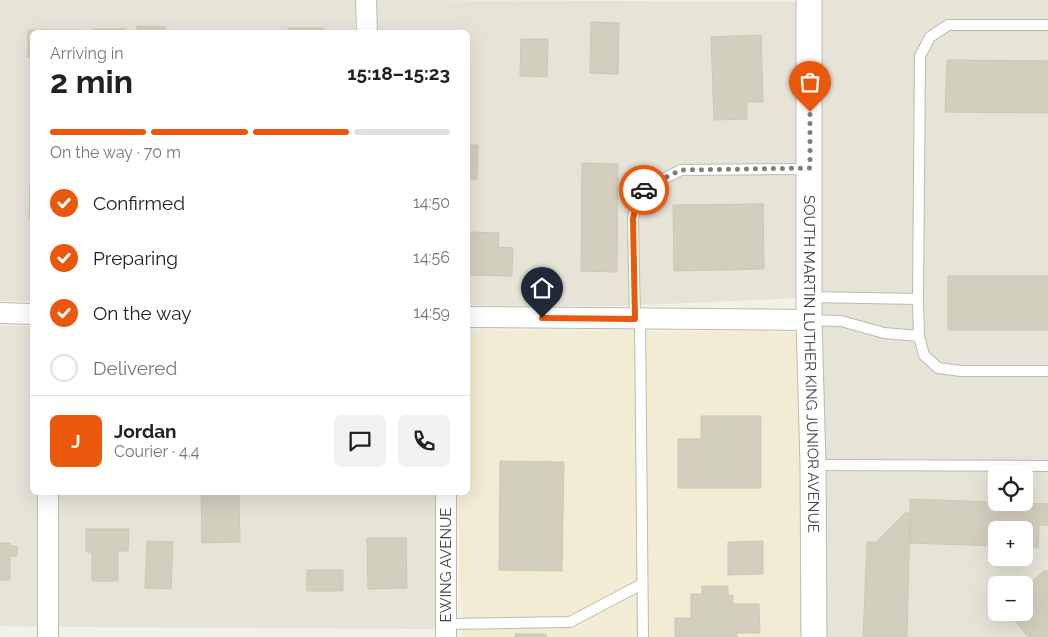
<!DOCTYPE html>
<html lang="en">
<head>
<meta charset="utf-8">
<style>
	body { margin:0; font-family:Raleway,sans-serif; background:#f2f2f2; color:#222; height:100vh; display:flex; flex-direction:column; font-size:19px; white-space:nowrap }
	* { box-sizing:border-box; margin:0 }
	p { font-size:16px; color:#767676 }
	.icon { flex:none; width:28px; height:28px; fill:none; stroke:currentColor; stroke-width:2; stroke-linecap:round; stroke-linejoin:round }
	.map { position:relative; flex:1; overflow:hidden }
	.side { position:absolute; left:30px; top:30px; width:440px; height:465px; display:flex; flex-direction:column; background:#fff; border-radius:8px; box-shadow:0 5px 20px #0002 }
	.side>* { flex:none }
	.buttons { position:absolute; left:988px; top:466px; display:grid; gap:10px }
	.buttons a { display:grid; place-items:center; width:45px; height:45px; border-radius:8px; background:#fff; box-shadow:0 5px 20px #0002; font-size:25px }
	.pin { position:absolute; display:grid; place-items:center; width:42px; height:42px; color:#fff; margin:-51px -21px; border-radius:50% 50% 50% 0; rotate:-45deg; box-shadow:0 0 5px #0007 }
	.pin .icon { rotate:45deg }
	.courier { position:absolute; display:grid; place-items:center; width:50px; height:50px; margin:-25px; border:4px solid #ea580c; border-radius:50%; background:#fff; color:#222; box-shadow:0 1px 6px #0007 }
	.overview em { font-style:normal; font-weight:700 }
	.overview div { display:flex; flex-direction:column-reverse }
	.overview { display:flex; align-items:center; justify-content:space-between; height:85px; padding:0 20px }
	h1 { font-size:32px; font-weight:700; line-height:38px }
	.bar { display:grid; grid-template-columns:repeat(4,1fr); gap:8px 5px; align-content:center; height:60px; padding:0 20px }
	.bar i { height:6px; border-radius:4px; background:#e0e0e0 }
	.bar .current { background:#ea580c }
	.bar p { grid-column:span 4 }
	.line { display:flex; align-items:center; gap:12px; padding:0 20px; border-top:1px solid #e0e0e0 }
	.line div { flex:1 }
	.round { display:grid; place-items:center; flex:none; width:52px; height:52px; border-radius:8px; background:#f2f2f2 }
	ol { padding:0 20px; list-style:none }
	li { display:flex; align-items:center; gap:15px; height:55px }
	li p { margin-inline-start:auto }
	li .icon { padding:5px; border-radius:50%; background:#ea580c; color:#fff; stroke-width:4 }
	li:last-child { color:#767676 }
	li i { width:28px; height:28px; border:2px solid #e0e0e0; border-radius:50% }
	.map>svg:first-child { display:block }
	.residential { fill:#e6e4d7; fill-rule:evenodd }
	.commercial { fill:#f2ecd5 }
	.building { fill:#d3cfbf; stroke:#cdc8b3 }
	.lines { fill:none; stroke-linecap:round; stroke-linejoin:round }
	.service-casing { stroke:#bdbbac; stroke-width:12 }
	.minor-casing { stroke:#bdbbac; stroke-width:22 }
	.tertiary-casing { stroke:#bdbbac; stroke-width:27 }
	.service { stroke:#fff; stroke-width:10 }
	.minor { stroke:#fff; stroke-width:20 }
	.tertiary { stroke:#fff; stroke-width:25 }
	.done { stroke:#828075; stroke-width:5; stroke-dasharray:0 9 }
	.route { stroke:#ea580c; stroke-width:6 }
	.labels { text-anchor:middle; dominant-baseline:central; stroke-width:4; stroke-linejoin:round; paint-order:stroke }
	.street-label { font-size:15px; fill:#454337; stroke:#fff }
</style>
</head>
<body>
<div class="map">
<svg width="1048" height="637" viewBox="0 0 1048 637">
	<rect width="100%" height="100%" fill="#f2f1e8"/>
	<path class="residential" d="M0 0H355V32H32V301H0Z
		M377 0 798 2V298L623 306 468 305V32H378Z
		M820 0H1048V637H825L820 320ZM996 475H1024V502H996ZM996 530H1024V558H996ZM996 585H1024V612H996Z
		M0 326H32V492L37 493V627L0 626Z
		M59 493H435V629L59 627Z"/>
	<path class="commercial" d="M468 330 798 332 801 466 802 637H462L458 493 468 492Z"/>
	<path class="building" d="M591 22 619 23 618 74 590 73Z
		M137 26 165 27V32H137Z
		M288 28H323V32H288Z
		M93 29H126V32H93Z
		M28 30H81V32H32V57H28Z
		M761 35 763 102H747V119L714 120 711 37Z
		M521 39H548L547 77 520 76Z
		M947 60 1048 61V113L945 112Z
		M468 145H478L477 179H468Z
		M582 163 618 164 617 272 581 271Z
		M30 185H32V219H29Z
		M763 204 764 269 674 271 673 205Z
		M469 232 499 233 498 247 513 248 512 276 468 275Z
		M948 276H1048V330H948Z
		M701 416H761V488H678V439H701Z
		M500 461 564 462 562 571 499 570Z
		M201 492H239L240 542 202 543Z
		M910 499 1048 504V525H1039L1038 548 1024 547V530H996V546L910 543Z
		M905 513H910L907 637H863L867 542H876Z
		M86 529H129L128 551H118V581H92V552H86Z
		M367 538H406L407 588 368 589Z
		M147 541 173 542 171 589 145 588Z
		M763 541V574L728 575V542Z
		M0 543H10V546H17V556H10V580H0Z
		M307 570H343V591H307Z
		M1044 571H1048V637H1028L1008 612H1024V589Z
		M702 586H728V595H733V604H759L760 633H737V637H675V618H691V594H702Z
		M515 634H546V637H515Z"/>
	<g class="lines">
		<defs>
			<path id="service" d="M1048 25H948L930 37 920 56 918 299 919 336 924 355 938 368 961 371H1048
				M809 297 918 299
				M635 319 633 219 637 199 647 187 681 170 808 169
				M640 319 643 637
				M809 320 841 321 884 333 919 336
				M814 465 1048 466
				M446 624 570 622 642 584"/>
			<path id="minor" d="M366 0 367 32
				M0 313 32 314
				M468 317 809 320
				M48 492V637
				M446 492V637"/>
			<g id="tertiary">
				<path id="s1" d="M809 0V320L813 465 814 637"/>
			</g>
		</defs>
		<use href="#service" class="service-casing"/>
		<use href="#minor" class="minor-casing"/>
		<use href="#tertiary" class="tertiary-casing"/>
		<use href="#service" class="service"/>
		<use href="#minor" class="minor"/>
		<use href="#tertiary" class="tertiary"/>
	</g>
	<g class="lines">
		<path class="done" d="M644 190 647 186 681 170 810 168V112"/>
		<path class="route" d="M542 318 635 319 633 219 637 199 644 190"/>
	</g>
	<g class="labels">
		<g class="street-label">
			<text stroke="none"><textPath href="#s1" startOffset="364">SOUTH MARTIN LUTHER KING JUNIOR AVENUE</textPath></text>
			<text transform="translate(446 565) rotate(-90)">EWING AVENUE</text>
		</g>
	</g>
</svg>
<div class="buttons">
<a><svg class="icon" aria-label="locate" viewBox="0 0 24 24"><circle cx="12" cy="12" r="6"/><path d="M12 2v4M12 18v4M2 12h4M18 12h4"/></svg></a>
<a>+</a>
<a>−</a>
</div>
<div class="pin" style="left:810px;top:112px;background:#ea580c"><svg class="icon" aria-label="bag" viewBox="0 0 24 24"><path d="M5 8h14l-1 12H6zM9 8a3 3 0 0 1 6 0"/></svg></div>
<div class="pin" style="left:542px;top:318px;background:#1f2937"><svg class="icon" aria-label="home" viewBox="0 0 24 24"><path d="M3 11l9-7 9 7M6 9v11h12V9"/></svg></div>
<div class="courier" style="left:644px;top:190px"><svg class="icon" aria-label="car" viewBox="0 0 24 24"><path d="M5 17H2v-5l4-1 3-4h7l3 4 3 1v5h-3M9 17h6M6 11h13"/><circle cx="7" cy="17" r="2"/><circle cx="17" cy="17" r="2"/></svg></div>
<section class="side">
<div class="overview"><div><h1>2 min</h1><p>Arriving in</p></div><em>15:18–15:23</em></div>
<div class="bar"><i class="current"></i><i class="current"></i><i class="current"></i><i></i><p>On the way · 70 m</p></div>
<ol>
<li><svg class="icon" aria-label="check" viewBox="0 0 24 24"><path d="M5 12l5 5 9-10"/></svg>Confirmed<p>14:50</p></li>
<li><svg class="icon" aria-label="check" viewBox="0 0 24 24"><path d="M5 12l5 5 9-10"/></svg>Preparing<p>14:56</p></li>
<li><svg class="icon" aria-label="check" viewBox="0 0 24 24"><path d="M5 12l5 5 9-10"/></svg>On the way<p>14:59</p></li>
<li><i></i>Delivered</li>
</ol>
<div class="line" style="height:90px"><b class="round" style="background:#ea580c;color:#fff">J</b><div><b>Jordan</b><p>Courier · 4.4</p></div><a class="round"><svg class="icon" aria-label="chat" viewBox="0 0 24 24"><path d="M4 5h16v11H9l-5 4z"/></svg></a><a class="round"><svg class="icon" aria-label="phone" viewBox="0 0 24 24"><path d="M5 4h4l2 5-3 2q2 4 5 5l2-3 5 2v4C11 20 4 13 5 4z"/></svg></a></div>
</section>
</div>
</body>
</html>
